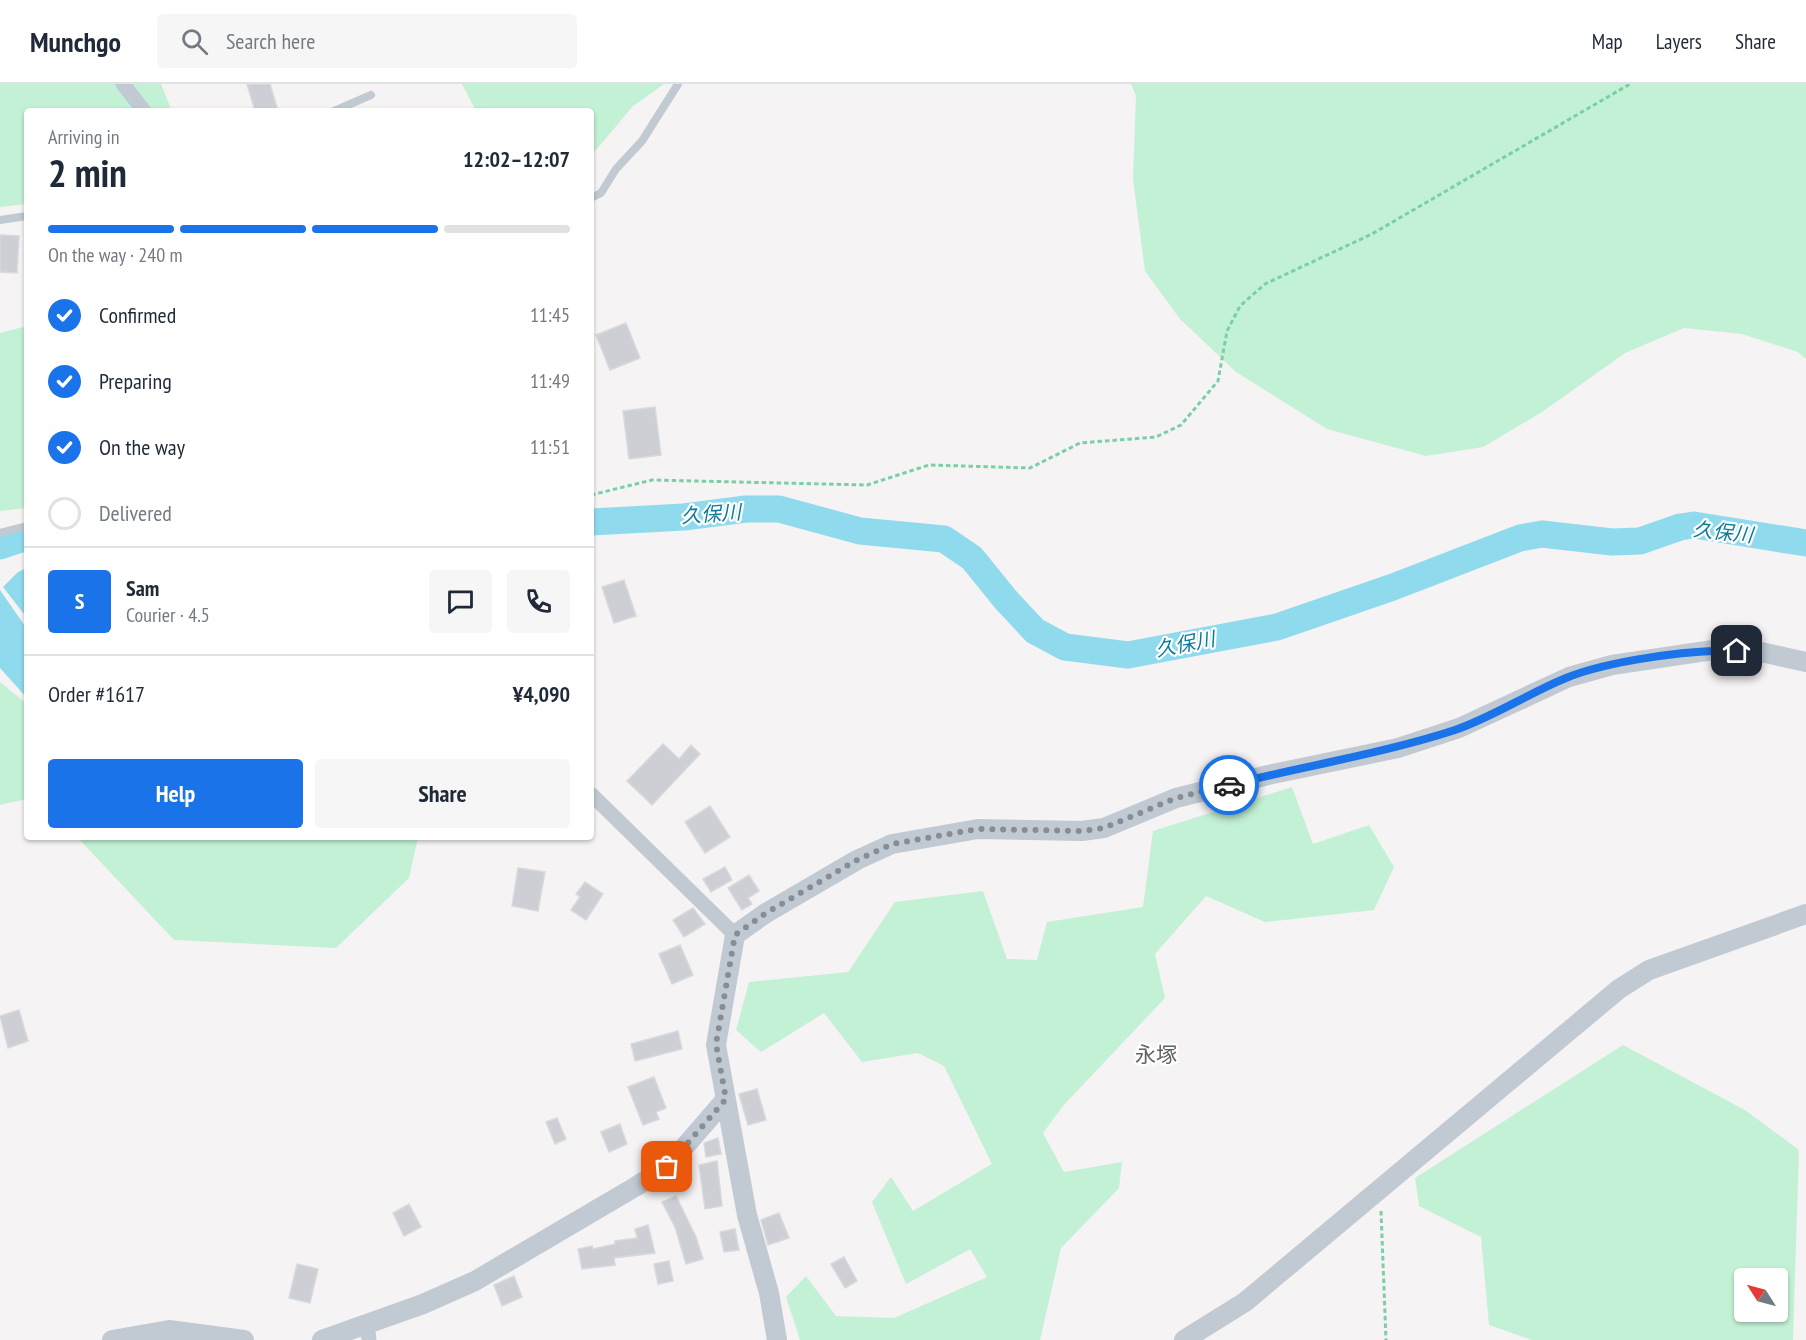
<!DOCTYPE html>
<html lang="en">
<head>
<meta charset="utf-8">
<style>
	body { margin:0; font-family:"PT Sans Narrow","Noto Sans JP",sans-serif; background:#f6f6f7; color:#1f2937; height:100vh; display:flex; flex-direction:column; font-size:22px; white-space:nowrap }
	* { box-sizing:border-box; margin:0 }
	p { font-size:20px; color:#747a83 }
	.icon { flex:none; width:33px; height:33px; fill:none; stroke:currentColor; stroke-width:2; stroke-linecap:round; stroke-linejoin:round }
	.map { position:relative; flex:1; overflow:hidden }
	.panel { position:absolute; left:24px; top:24px; width:570px; height:732px; display:flex; flex-direction:column; background:#fff; border-radius:6px; box-shadow:0 2px 4px #0004 }
	.panel>* { flex:none }
	.needle { width:39px; rotate:306deg }
	.buttons { position:absolute; left:1734px; top:1184px; display:grid; gap:12px }
	.buttons a { display:grid; place-items:center; width:54px; height:54px; border-radius:6px; background:#fff; box-shadow:0 2px 4px #0004; font-size:30px }
	.pin { position:absolute; display:grid; place-items:center; width:51px; height:51px; color:#fff; margin:-26px; border-radius:12px; box-shadow:0 3px 9px #0006 }
	.courier { position:absolute; display:grid; place-items:center; width:60px; height:60px; margin:-30px; border:4px solid #1a73e8; border-radius:50%; background:#fff; color:#222; box-shadow:0 2px 8px #0007 }
	.headline em { font-style:normal; font-weight:700 }
	.headline div { display:flex; flex-direction:column-reverse }
	.headline { display:flex; align-items:center; justify-content:space-between; height:102px; padding:0 24px }
	h1 { font-size:39px; font-weight:700; line-height:45px }
	.bar { display:grid; grid-template-columns:repeat(4,1fr); gap:9px 6px; align-content:center; height:72px; padding:0 24px }
	.bar i { height:8px; border-radius:4px; background:#e0e1e3 }
	.bar .current { background:#1a73e8 }
	.bar p { grid-column:span 4 }
	.line { display:flex; align-items:center; gap:15px; padding:0 24px; border-top:2px solid #e0e1e3 }
	.line div { flex:1 }
	.round { display:grid; place-items:center; flex:none; width:63px; height:63px; border-radius:6px; background:#f6f6f7 }
	ol { padding:0 24px; list-style:none }
	li { display:flex; align-items:center; gap:18px; height:66px }
	li p { margin-inline-start:auto }
	li .icon { padding:6px; border-radius:50%; background:#1a73e8; color:#fff; stroke-width:4 }
	li:last-child { color:#747a83 }
	li i { width:33px; height:33px; border:3px solid #e0e1e3; border-radius:50% }
	.primary-button { display:flex; gap:12px; margin-top:auto; padding:12px 24px }
	.primary-button a { flex:1; height:69px; border-radius:6px; background:#1a73e8; color:#fff; font-size:24px; font-weight:700; line-height:69px; text-align:center }
	.primary-button a+a { background:#f6f6f7; color:#1f2937 }
	header { display:flex; align-items:center; gap:36px; box-sizing:border-box; height:84px; padding:0 30px; background:#fff; border-bottom:2px solid #e0e1e3 }
	header strong { font-size:28px }
	nav { display:flex; gap:33px; margin-inline-start:auto; font-size:21px }
	.search { width:420px; height:54px; background:#f6f6f7; display:flex; align-items:center; gap:15px; box-sizing:border-box; padding:0 21px; border-radius:6px; color:#747a83; font-size:22px }
	.map>svg:first-child { display:block }
	.green { fill:#c3f1d5; fill-rule:evenodd }
	.water { fill:#90daee }
	.lines { fill:none; stroke-linecap:round; stroke-linejoin:round }
	.river { stroke:#90daee; stroke-width:27 }
	.building { fill:#cdcfd5; stroke:#d7d9de; stroke-width:1.5 }
	.path { stroke:#7ad0a6; stroke-width:3; stroke-dasharray:4.5 3; stroke-linecap:butt }
	.service { stroke:#c1cad2; stroke-width:8 }
	.minor { stroke:#c1cad2; stroke-width:15 }
	.tertiary { stroke:#c1cad2; stroke-width:20 }
	.done { stroke:#868d94; stroke-width:6; stroke-dasharray:0 10.8 }
	.route { stroke:#1a73e8; stroke-width:8 }
	.labels { text-anchor:middle; dominant-baseline:central; stroke-width:4.5; stroke-linejoin:round; paint-order:stroke }
	.water-label { font-size:20px; font-style:italic; fill:#0c7c9b; stroke:#fff }
	.quarter-label { font-size:21px; fill:#5f6368; stroke:#fff }
</style>
</head>
<body>
<header>
<strong>Munchgo</strong>
<div class="search"><svg class="icon" aria-label="search" viewBox="0 0 24 24"><circle cx="10" cy="10" r="6"/><path d="M15 15l6 6"/></svg>Search here</div>
<nav><a>Map</a><a>Layers</a><a>Share</a></nav>
</header>
<div class="map">
<svg width="1806" height="1256" viewBox="0 0 1806 1256">
	<rect width="100%" height="100%" fill="#f5f3f3"/>
	<path class="green" d="M0 0H161L172 27H27V120L0 123Z
		M462 0H664L633 22 591 72V27H476Z
		M1131 0H1806V275L1798 268 1742 250 1684 244 1625 269 1542 328 1483 363 1426 372 1327 345 1236 288 1180 235 1145 187 1133 95 1136 12Z
		M27 242V424L0 427V249Z
		M0 598 27 620V715L0 721Z
		M1292 703 1313 760 1369 741 1394 783 1374 826 1265 838 1206 812 1155 870 1165 914 1062 1023 1043 1049 1064 1088 1122 1078 1119 1104 1061 1164 1040 1256H800L786 1213 806 1192 836 1232 894 1234 987 1193 970 1165 906 1200 872 1118 891 1093 913 1127 992 1080 944 982 918 969 862 978 824 929 761 968 736 946 749 898 848 888 895 818 983 807 1007 875 1037 876 1047 838 1143 823 1153 747Z
		M77 753H418L409 794 336 864 174 856Z
		M1623 961 1745 1026 1799 1066 1793 1256H1532L1489 1241 1481 1153 1419 1122 1415 1094ZM1744 1194H1778V1227H1744Z"/>
	<path class="water" d="M27 484V534L3 503 18 488Z
		M0 506 27 545V614L0 584Z"/>
	<g class="lines">
		<path class="river" d="M591 438 684 433 746 425H779L860 447 944 455 972 474 1006 516 1035 547 1065 563 1128 571 1277 543 1393 503 1520 454 1542 450 1612 458 1640 457 1680 443 1694 441 1806 459
			M0 462 27 453"/>
	</g>
	<path class="building" d="M247 0H270L278 27H255Z
		M0 151 19 152 17 189 0 188Z
		M626 239 640 274 610 286 596 251Z
		M655 323 661 371 629 375 623 327Z
		M624 496 636 532 614 539 602 503Z
		M663 660 679 675 691 661 700 670 652 721 627 697Z
		M710 722 730 753 705 769 685 738Z
		M725 783 732 796 711 808 703 795Z
		M518 784 545 788 538 827 512 822Z
		M749 791 759 807 748 814 752 820 742 826 728 804Z
		M585 798 603 810 586 836 571 826 580 813 576 810Z
		M693 824 705 840 684 853 673 836Z
		M680 861 693 891 672 900 659 870Z
		M19 926 28 957 8 964 0 932Z
		M678 947 682 965 635 977 631 960Z
		M654 993 666 1024 656 1028 659 1035 643 1041 628 1003Z
		M757 1005 766 1036 748 1041 739 1010Z
		M557 1034 566 1055 555 1060 546 1038Z
		M620 1040 627 1060 609 1068 601 1048Z
		M718 1054 721 1070 706 1073 704 1059Z
		M717 1077 722 1122 705 1125 699 1081Z
		M676 1112 696 1153 703 1175 686 1180 675 1143 662 1118Z
		M409 1120 421 1143 404 1152 393 1129Z
		M779 1129 789 1154 768 1161 761 1136Z
		M648 1141 655 1169 614 1174 615 1181 582 1185 578 1165 592 1162 593 1165 615 1160V1157L637 1154 635 1145Z
		M735 1145 739 1166 724 1168 720 1148Z
		M844 1173 857 1197 845 1204 831 1180Z
		M669 1177 673 1197 658 1200 654 1180Z
		M297 1180 318 1185 310 1219 289 1214Z
		M514 1192 522 1213 502 1222 494 1201Z"/>
	<g class="lines">
		<path class="path" d="M591 411 652 396 867 401 929 381 1030 384 1080 359 1156 353 1181 341 1218 297 1227 247 1240 222 1265 200 1372 150 1630 0
			M1381 1127 1386 1256"/>
		<path class="service" d="M334 27 371 11
			M591 114 601 109 616 85 642 57 678 0
			M0 136 27 132
			M0 449 27 442"/>
		<path class="minor" d="M123 0 144 27
			M591 710 735 851
			M367 1239 369 1256"/>
		<path class="tertiary" d="M112 1256 169 1246 244 1256
			M322 1256 423 1220 475 1197 635 1103 667 1083 726 1015
			M777 1256 769 1209 747 1131 716 961 735 851 766 829 857 776 892 760 978 745 1082 747 1104 744 1176 714 1268 691 1398 664 1459 644 1569 593 1612 581 1713 566 1761 568 1806 578
			M1184 1256 1245 1218 1619 905 1649 886 1806 830"/>
	</g>
	<g class="lines">
		<path class="done" d="M667 1083 726 1015 716 960 735 851 766 829 857 776 892 760 978 745 1082 747 1104 744 1176 714 1229 701"/>
		<path class="route" d="M1229 701C1304 682 1381 670 1455 646 1493 633 1529 609 1566 594 1607 577 1693 565 1737 567"/>
	</g>
	<g class="labels">
		<g class="water-label">
			<text transform="translate(711 430) rotate(-4)">久保川</text>
			<text transform="translate(1723 448) rotate(6)">久保川</text>
			<text transform="translate(1185 560) rotate(-11)">久保川</text>
		</g>
		<g class="quarter-label">
			<text x="1156" y="970">永塚</text>
		</g>
	</g>
</svg>
<div class="buttons">
<a><svg class="needle" viewBox="-14 -14 28 28"><path d="M0-13l5 13h-10z" fill="#e53935"/><path d="M0 13l5-13h-10z" fill="#747a83"/></svg></a>
</div>
<div class="pin" style="left:667px;top:1083px;background:#ea580c"><svg class="icon" aria-label="bag" viewBox="0 0 24 24"><path d="M5 8h14l-1 12H6zM9 8a3 3 0 0 1 6 0"/></svg></div>
<div class="pin" style="left:1737px;top:567px;background:#1f2937"><svg class="icon" aria-label="home" viewBox="0 0 24 24"><path d="M3 11l9-7 9 7M6 9v11h12V9"/></svg></div>
<div class="courier" style="left:1229px;top:701px"><svg class="icon" aria-label="car" viewBox="0 0 24 24"><path d="M5 17H2v-5l4-1 3-4h7l3 4 3 1v5h-3M9 17h6M6 11h13"/><circle cx="7" cy="17" r="2"/><circle cx="17" cy="17" r="2"/></svg></div>
<section class="panel">
<div class="headline"><div><h1>2 min</h1><p>Arriving in</p></div><em>12:02–12:07</em></div>
<div class="bar"><i class="current"></i><i class="current"></i><i class="current"></i><i></i><p>On the way · 240 m</p></div>
<ol>
<li><svg class="icon" aria-label="check" viewBox="0 0 24 24"><path d="M5 12l5 5 9-10"/></svg>Confirmed<p>11:45</p></li>
<li><svg class="icon" aria-label="check" viewBox="0 0 24 24"><path d="M5 12l5 5 9-10"/></svg>Preparing<p>11:49</p></li>
<li><svg class="icon" aria-label="check" viewBox="0 0 24 24"><path d="M5 12l5 5 9-10"/></svg>On the way<p>11:51</p></li>
<li><i></i>Delivered</li>
</ol>
<div class="line" style="height:108px"><b class="round" style="background:#1a73e8;color:#fff">S</b><div><b>Sam</b><p>Courier · 4.5</p></div><a class="round"><svg class="icon" aria-label="chat" viewBox="0 0 24 24"><path d="M4 5h16v11H9l-5 4z"/></svg></a><a class="round"><svg class="icon" aria-label="phone" viewBox="0 0 24 24"><path d="M5 4h4l2 5-3 2q2 4 5 5l2-3 5 2v4C11 20 4 13 5 4z"/></svg></a></div>
<div class="line" style="height:78px"><div>Order #1617</div><b>¥4,090</b></div>
<div class="primary-button"><a>Help</a><a>Share</a></div>
</section>
</div>
</body>
</html>
